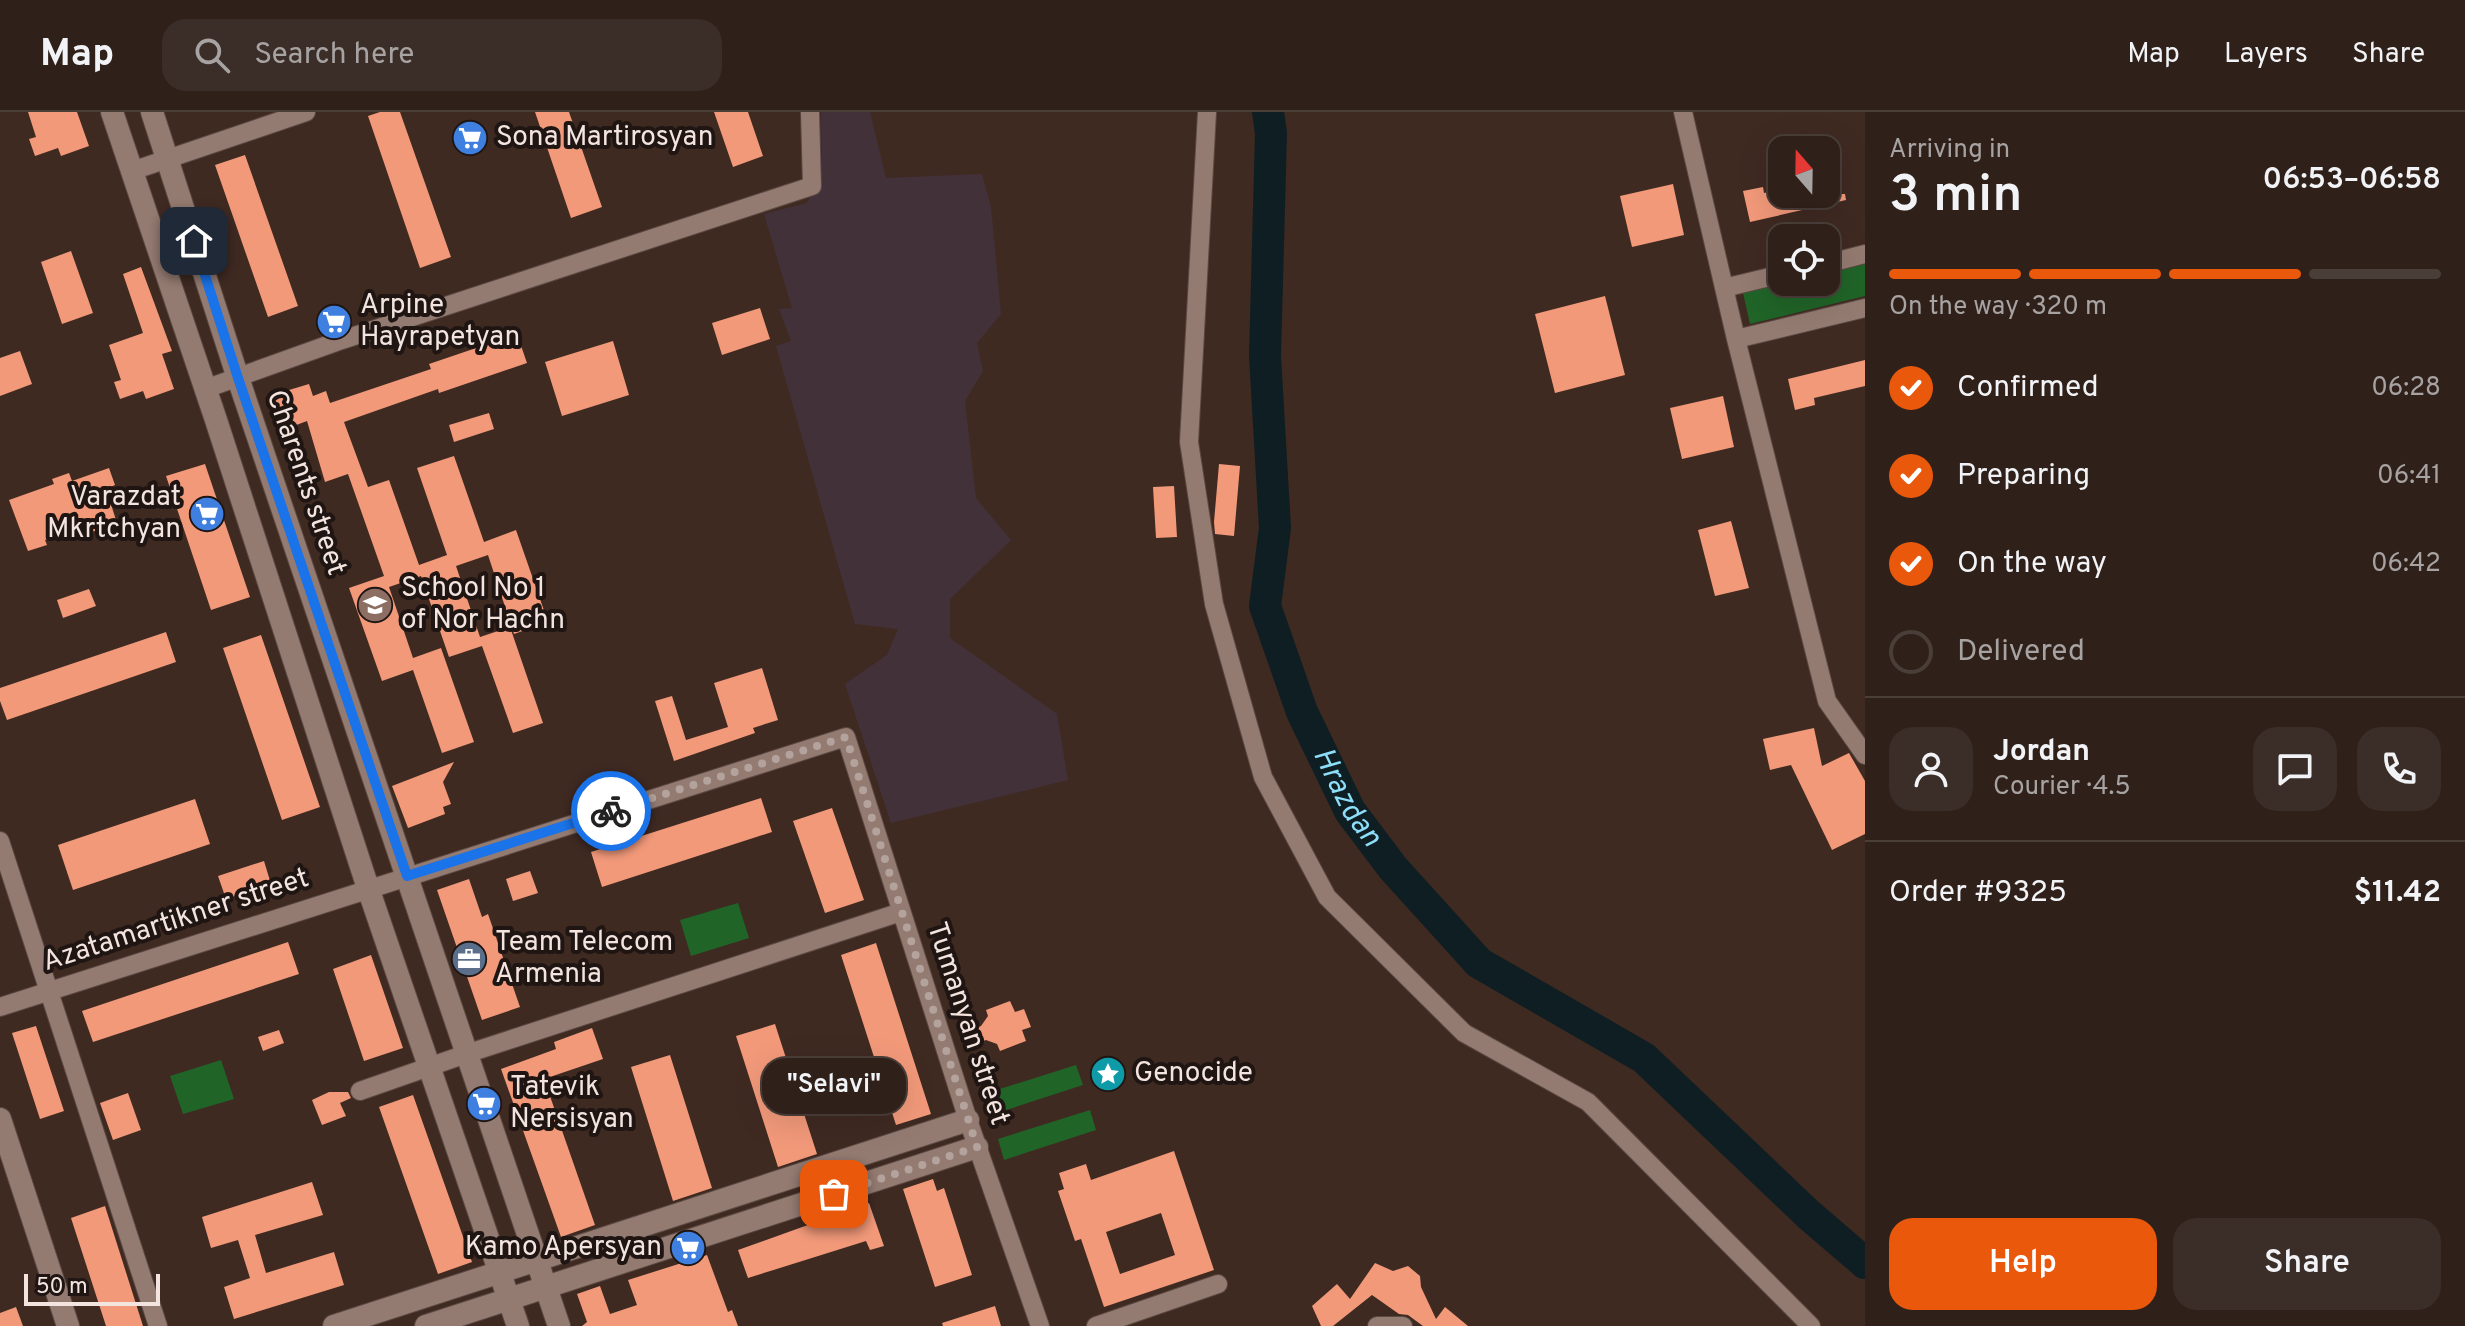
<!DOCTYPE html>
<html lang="en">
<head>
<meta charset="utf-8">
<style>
	body { margin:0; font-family:Overpass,sans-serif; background:#3b2d27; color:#f1f3f6; height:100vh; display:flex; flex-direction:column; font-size:30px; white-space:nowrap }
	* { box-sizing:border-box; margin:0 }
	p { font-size:26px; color:#a7a3a2 }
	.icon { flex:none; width:44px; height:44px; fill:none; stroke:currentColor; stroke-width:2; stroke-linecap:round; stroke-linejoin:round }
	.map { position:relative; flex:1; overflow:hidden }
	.side { display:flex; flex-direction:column; background:#2f201a; width:600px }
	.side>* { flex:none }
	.needle { width:52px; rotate:340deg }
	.controls { position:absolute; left:1768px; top:24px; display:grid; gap:16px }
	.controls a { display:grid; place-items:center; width:72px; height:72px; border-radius:16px; background:#2f201a; box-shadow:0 8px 32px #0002,0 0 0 2px #4a3e39; font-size:40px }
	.scale { position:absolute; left:24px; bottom:20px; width:136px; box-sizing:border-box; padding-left:8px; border:4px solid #f3e4df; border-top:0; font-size:22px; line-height:28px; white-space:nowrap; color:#f3e4df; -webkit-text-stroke:6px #1f1512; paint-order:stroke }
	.pin { position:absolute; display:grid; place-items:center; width:68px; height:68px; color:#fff; margin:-34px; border-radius:16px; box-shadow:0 4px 12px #0006 }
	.courier { position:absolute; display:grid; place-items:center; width:80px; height:80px; margin:-40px; border:6px solid #1a73e8; border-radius:50%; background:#fff; color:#222; box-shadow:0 2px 10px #0007 }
	.bubble { position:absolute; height:56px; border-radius:24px; background:#2f201a; box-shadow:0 8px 32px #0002,0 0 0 2px #4a3e39; font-size:26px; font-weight:600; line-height:56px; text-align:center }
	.headline em { font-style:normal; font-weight:600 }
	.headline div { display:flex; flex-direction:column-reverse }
	.headline { display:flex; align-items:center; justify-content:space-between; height:136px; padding:0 24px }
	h1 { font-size:52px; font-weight:600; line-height:60px }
	.bar { display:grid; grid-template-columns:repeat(4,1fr); gap:12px 8px; align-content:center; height:96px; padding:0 24px }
	.bar i { height:10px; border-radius:6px; background:#4a3e39 }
	.bar .selected { background:#ea580c }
	.bar p { grid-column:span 4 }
	.line { display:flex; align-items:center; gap:20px; padding:0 24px; border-top:2px solid #4a3e39 }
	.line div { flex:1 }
	.round { display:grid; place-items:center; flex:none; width:84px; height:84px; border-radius:24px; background:#3b2d27 }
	ol { padding:0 24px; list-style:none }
	li { display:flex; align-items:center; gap:24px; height:88px }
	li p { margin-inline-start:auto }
	li .icon { padding:8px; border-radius:50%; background:#ea580c; color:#fff; stroke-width:4 }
	li:last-child { color:#a7a3a2 }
	li i { width:44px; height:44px; border:4px solid #4a3e39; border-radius:50% }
	.button { display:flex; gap:16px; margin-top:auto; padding:16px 24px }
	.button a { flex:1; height:92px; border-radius:24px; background:#ea580c; color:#fff; font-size:32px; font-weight:600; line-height:92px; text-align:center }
	.button a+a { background:#3b2d27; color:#f1f3f6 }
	header { display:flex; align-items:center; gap:48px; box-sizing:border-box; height:112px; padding:0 40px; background:#2f201a; border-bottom:2px solid #4a3e39 }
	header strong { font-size:38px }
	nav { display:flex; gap:44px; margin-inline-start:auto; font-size:28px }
	.search { width:560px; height:72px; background:#3b2d27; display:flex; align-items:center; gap:20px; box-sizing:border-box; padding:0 28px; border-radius:24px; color:#a7a3a2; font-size:30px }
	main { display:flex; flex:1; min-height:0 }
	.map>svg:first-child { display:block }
	.industrial { fill:#43313a }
	.green { fill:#206428 }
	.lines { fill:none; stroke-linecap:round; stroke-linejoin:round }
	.river { stroke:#0f1e23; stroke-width:32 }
	.building { fill:#f2997a; fill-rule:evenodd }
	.minor-casing { stroke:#5b4942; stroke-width:20 }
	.tertiary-casing { stroke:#5b4942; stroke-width:24 }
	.minor { stroke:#947b72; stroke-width:18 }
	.tertiary { stroke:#947b72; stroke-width:22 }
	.done { stroke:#b4a39d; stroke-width:8; stroke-dasharray:0 14.4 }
	.route { stroke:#1a73e8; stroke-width:10 }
	.labels { text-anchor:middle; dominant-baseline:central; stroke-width:8; stroke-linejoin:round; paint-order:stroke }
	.poi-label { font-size:28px; fill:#f3e4df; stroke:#1f1512; text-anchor:start }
	.street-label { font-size:28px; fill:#f3e4df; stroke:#1f1512 }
	.water-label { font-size:30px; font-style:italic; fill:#8ddef9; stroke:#1f1512 }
</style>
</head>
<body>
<header>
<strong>Map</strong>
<div class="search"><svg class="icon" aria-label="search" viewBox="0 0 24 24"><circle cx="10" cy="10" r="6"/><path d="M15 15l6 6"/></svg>Search here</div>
<nav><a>Map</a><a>Layers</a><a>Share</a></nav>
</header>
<main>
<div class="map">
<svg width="1865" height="1214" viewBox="0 0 1865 1214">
	<rect width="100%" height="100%" fill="#3f2a22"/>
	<path class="industrial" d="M821 0H870L886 66 982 62 991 95 1001 202 977 231 983 259 965 289 976 386 1011 428 950 487V526L1057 602 1068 668 891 711 845 572 887 543 898 517 855 512 776 234 791 229 779 197 792 196 764 102 807 91 822 59Z"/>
	<path class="green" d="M1865 152V184L1750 212 1743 181 1790 170H1826V161Z
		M738 791 749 826 691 844 680 808Z
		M221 948 234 987 183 1002 170 964Z
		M1076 953 1083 973 991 1003 984 982Z
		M1090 998 1096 1018 1004 1048 998 1027Z"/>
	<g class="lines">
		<path class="river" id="s1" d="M1268 0 1271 21 1265 244 1275 416 1265 494 1302 600 1350 699 1393 756 1479 851 1644 946 1809 1103 1865 1151"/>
	</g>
	<path class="building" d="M28 0H77L89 34 61 44 58 36 35 44 29 27 36 25Z
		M380 0H400L451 145 420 156 368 4Z
		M535 0H569L602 95 571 106Z
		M714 0H748L763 44 733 55Z
		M245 43 298 194 268 205 215 53Z
		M1673 72 1684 123 1632 135 1620 84Z
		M1763 75 1764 81 1782 77V82H1845L1846 88 1750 110 1743 79Z
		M71 139 93 201 62 212 41 150Z
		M141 155 172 239 162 242 174 277 146 287 143 279 120 287 114 270 121 268 109 233 143 221 123 162Z
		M1605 184 1625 263 1555 281 1535 202Z
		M760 196 770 227 722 243 712 211Z
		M517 222 527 251 439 281 438 277 344 310 368 375 389 368 419 453 447 443 417 356 454 344 484 430 516 418 548 510 514 522 488 443 456 454 480 525 510 515 543 611 513 621 482 534 449 545 421 464 389 475 413 546 441 536 474 630 442 641 413 558 382 569 349 476 384 464 348 362 325 370 307 309 283 318 274 289 279 281 309 272 313 284 326 279 330 291 431 257 429 252Z
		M613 229 629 283 562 304 545 250Z
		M20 239 32 272 0 284V246Z
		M1865 248V274L1814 286 1815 293 1795 298 1788 267Z
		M1723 284 1734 335 1682 347 1670 296Z
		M489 301 494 317 454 330 449 313Z
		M205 352 250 485 211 498 166 364Z
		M1219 352 1240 354 1234 424 1215 422 1214 410Z
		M109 356 115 373 106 377 117 411 89 421 86 413 45 428 47 433 28 439 9 388 54 372 52 367 69 361 72 369Z
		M1174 374 1177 425 1156 426 1153 375Z
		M1731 409 1749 476 1715 484 1698 418Z
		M89 477 96 494 63 506 57 488Z
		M166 520 176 550 7 608 0 589V576Z
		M261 523 320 695 282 708 223 536Z
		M762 556 778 608 753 616 755 621 674 649 655 589 672 584 686 628 728 615 714 571Z
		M1814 616 1822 654 1849 641 1865 669V722L1832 738 1791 653 1770 658 1763 627Z
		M454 650 443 670 451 692 443 695 445 702 408 716 392 674Z
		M761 686 772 720 602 775 591 740Z
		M195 687 210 732 73 778 58 733Z
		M832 696 864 788 825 801 793 709Z
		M264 749 271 772 226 787 218 764Z
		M530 759 538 781 513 789 506 767Z
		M469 767 482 805 488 802 520 895 482 908 437 778Z
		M288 830 299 862 93 930 82 899Z
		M876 831 931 1002 896 1013 841 843Z
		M371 843 403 936 364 949 333 857Z
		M1010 889 1015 900 1024 897 1031 915 1022 918 1026 929 1000 939 997 932 986 928 976 932 971 918 981 914 988 904 986 898Z
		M775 912 817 1042 778 1055 736 924Z
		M36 914 64 999 40 1007 12 921Z
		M592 916 603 947 544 967 595 1113 561 1125 501 957 556 937 554 930Z
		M279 918 284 931 263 939 258 925Z
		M670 943 712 1076 673 1089 631 955Z
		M329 980H348L351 986 340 991 346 1004 322 1013 312 988Z
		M128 981 141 1018 113 1028 100 991Z
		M413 983 472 1150 438 1162 379 995Z
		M1174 1039 1214 1158 1104 1195 1081 1127 1075 1129 1058 1079 1064 1077 1059 1061 1086 1052 1091 1068ZM1161 1101 1175 1143 1120 1162 1106 1120Z
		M933 1067 937 1079 944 1076 972 1163 935 1175 903 1077Z
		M312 1070 323 1103 255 1123 266 1161 334 1140 344 1173 234 1207 224 1175 250 1166 238 1128 211 1136 202 1105Z
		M869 1091 884 1134 870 1138 866 1129 748 1166 738 1138Z
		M105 1094 143 1214H106L71 1106Z
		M707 1143 728 1200 732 1198 738 1214H582L587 1210 577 1182 600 1174 610 1202 637 1193 628 1168Z
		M1375 1151 1393 1159 1408 1154 1420 1164 1421 1175 1436 1207 1445 1195 1468 1214H1423L1408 1203 1399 1202 1372 1183 1333 1214H1321L1312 1194 1337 1172 1350 1187Z
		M995 1194 1001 1214H943L942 1211Z
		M16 1195 23 1214H0V1201Z"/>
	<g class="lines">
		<defs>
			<path id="minor" d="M1207 0 1189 330 1214 492 1263 665 1327 785 1464 921 1588 990 1811 1214
				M1683 0 1736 227 1827 589 1865 643
				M132 59 306 0
				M1826 152 1865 142
				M1724 176 1782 162
				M1736 227 1865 196
				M205 277 336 230 812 74 810 0
				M0 729 158 1214
				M0 895 846 625 968 1008 1040 1214
				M360 979 466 942 901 800
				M1096 1214 1218 1172
				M1377 1214H1403"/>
			<path id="tertiary" d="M112 0 216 308 368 776 518 1214
				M152 0 238 266 559 1214
				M0 1007 68 1214
				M334 1214 968 1008
				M426 1214 977 1035"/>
		</defs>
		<use href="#minor" class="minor-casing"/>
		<use href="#tertiary" class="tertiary-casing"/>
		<use href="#minor" class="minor"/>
		<use href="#tertiary" class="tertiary"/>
	</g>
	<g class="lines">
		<path class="done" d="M611 699 846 625 977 1035 834 1082"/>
		<path class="route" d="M194 129 238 266 407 764 611 699"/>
	</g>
	<defs>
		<symbol id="supermarket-disc" viewBox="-11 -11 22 22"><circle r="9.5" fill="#3f7fe0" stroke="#1f1512"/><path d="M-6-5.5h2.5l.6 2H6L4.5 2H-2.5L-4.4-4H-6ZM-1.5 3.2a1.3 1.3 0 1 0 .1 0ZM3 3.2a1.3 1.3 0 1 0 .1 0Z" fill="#fff"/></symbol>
		<symbol id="school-disc" viewBox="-11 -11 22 22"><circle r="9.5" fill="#8d6e63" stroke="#1f1512"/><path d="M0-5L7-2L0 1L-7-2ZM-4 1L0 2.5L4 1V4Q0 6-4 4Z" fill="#fff"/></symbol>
		<symbol id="office-disc" viewBox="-11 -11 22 22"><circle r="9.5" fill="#5c6f8a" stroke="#1f1512"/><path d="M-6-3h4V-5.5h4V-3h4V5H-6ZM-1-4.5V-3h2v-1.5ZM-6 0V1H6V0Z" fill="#fff"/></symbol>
		<symbol id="sight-disc" viewBox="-11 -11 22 22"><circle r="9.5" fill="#0f9aa8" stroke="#1f1512"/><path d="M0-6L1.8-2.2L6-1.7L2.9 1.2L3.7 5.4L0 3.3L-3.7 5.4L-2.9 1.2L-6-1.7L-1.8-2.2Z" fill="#fff"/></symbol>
	</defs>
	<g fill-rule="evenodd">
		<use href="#supermarket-disc" x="450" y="6" width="40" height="40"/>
		<use href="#supermarket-disc" x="314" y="190" width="40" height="40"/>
		<use href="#supermarket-disc" x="187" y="382" width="40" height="40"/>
		<use href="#school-disc" x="355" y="473" width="40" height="40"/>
		<use href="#office-disc" x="449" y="827" width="40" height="40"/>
		<use href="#sight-disc" x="1088" y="942" width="40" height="40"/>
		<use href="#supermarket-disc" x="464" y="972" width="40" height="40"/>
		<use href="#supermarket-disc" x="668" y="1116" width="40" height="40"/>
	</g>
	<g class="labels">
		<g class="poi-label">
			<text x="496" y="26">Sona Martirosyan</text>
			<text x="360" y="194">Arpine<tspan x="360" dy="32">Hayrapetyan</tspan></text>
			<text x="181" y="386" text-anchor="end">Varazdat<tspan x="181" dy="32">Mkrtchyan</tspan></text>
			<text x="401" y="477">School No 1<tspan x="401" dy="32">of Nor Hachn</tspan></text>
			<text x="495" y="831">Team Telecom<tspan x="495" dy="32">Armenia</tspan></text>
			<text x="1134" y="962">Genocide</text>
			<text x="510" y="976">Tatevik<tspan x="510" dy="32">Nersisyan</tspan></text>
			<text x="662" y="1136" text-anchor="end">Kamo Apersyan</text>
		</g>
		<g class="street-label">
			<text transform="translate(305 371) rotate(71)">Charents street</text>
			<text transform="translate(176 809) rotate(-18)">Azatamartikner street</text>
			<text transform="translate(967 912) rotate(72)">Tumanyan street</text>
		</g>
		<g class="water-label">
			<text stroke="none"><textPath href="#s1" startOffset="704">Hrazdan</textPath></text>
		</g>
	</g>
</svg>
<div class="controls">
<a><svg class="needle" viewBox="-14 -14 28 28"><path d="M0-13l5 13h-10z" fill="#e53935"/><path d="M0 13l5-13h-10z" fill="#a7a3a2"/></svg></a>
<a><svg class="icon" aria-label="locate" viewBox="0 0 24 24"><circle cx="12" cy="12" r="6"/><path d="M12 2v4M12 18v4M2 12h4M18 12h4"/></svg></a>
</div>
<div class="scale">50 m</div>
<div class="pin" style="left:834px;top:1082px;background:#ea580c"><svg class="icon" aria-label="bag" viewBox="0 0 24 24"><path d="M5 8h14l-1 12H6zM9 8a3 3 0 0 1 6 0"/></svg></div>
<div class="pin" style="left:194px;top:129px;background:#1f2937"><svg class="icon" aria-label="home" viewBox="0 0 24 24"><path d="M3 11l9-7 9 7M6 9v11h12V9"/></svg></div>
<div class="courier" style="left:611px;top:699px"><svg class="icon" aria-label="bike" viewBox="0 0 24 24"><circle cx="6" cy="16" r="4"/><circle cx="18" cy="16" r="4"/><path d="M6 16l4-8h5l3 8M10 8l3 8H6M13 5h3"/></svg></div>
<div class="bubble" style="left:762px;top:946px;width:144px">&quot;Selavi&quot;</div>
</div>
<section class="side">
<div class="headline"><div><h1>3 min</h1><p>Arriving in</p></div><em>06:53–06:58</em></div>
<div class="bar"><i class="selected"></i><i class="selected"></i><i class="selected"></i><i></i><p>On the way · 320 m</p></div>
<ol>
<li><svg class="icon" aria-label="check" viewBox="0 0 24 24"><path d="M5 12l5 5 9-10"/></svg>Confirmed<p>06:28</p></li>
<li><svg class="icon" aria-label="check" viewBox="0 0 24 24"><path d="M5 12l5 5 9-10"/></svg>Preparing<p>06:41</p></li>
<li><svg class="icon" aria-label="check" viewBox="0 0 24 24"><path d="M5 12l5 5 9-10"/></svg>On the way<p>06:42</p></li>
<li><i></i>Delivered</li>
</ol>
<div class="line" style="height:144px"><a class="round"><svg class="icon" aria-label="person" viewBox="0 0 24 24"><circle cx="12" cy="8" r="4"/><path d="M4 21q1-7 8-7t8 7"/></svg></a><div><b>Jordan</b><p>Courier · 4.5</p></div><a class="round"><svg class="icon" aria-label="chat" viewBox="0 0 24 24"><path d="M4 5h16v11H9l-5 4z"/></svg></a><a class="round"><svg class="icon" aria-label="phone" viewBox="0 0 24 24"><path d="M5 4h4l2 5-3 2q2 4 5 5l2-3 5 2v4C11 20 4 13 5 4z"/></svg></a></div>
<div class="line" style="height:104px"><div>Order #9325</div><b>$11.42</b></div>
<div class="button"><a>Help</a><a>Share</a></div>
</section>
</main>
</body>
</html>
